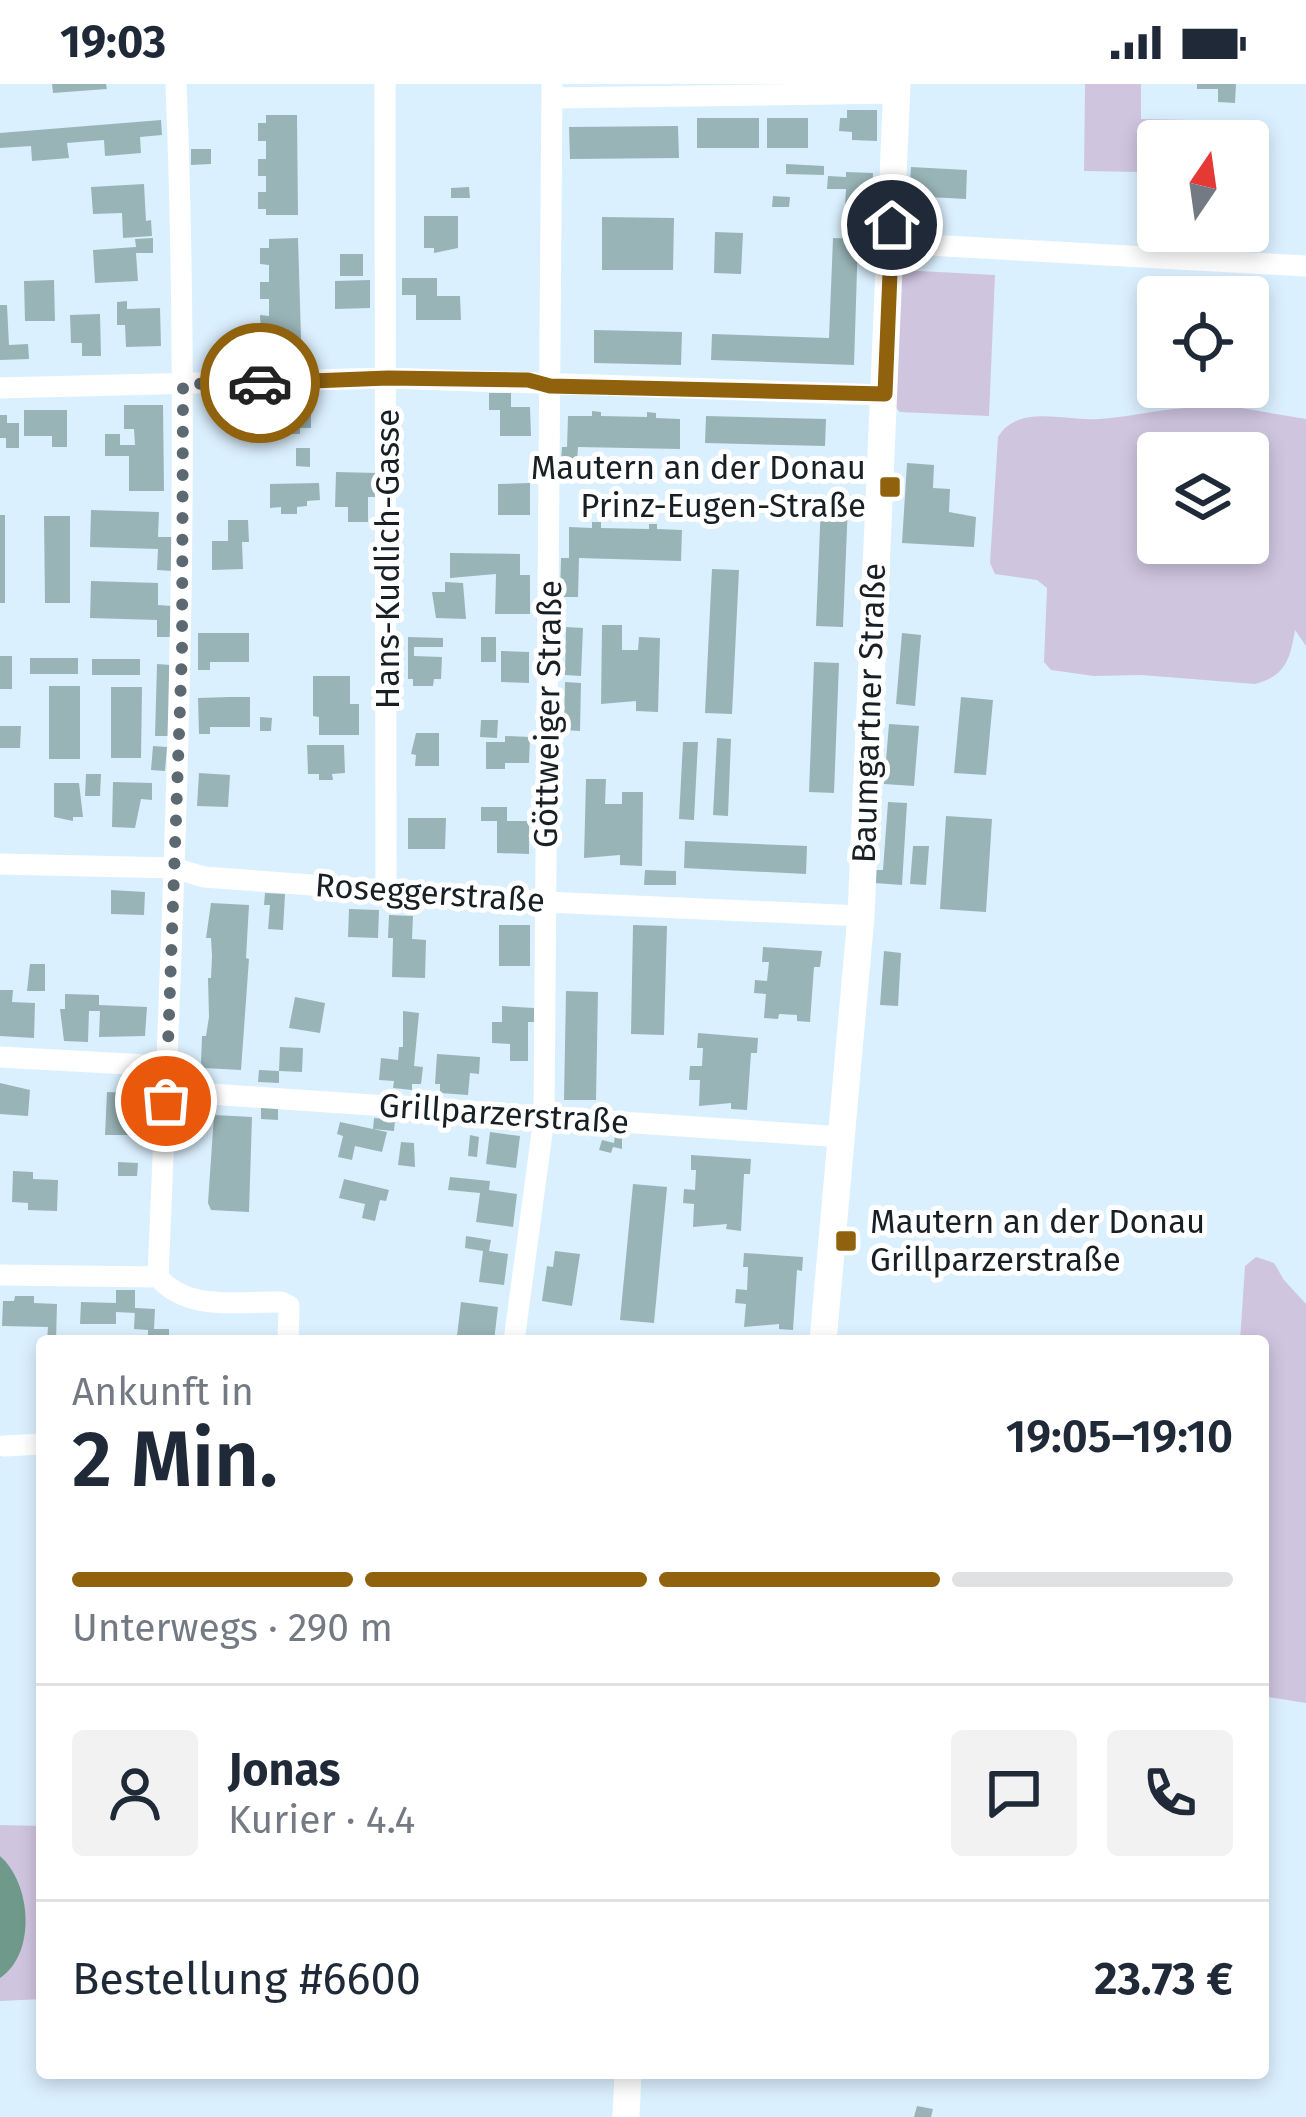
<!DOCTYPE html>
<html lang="de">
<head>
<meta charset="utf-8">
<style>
	body { margin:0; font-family:"Fira Sans",sans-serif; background:#f2f2f3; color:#1f2937; height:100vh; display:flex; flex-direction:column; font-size:45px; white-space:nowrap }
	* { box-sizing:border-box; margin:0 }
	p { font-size:39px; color:#747a83 }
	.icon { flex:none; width:66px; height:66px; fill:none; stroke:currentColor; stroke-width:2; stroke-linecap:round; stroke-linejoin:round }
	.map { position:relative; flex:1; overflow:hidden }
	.panel { position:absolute; left:36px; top:1251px; width:1233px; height:744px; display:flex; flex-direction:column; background:#fff; border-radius:12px; box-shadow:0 6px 18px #0003 }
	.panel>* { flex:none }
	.needle { width:78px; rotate:13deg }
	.buttons { position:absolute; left:1137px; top:36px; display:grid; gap:24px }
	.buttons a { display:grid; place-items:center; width:132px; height:132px; border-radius:12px; background:#fff; box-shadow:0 6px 18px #0003; font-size:60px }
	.pin { position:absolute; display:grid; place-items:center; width:102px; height:102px; color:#fff; margin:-51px; border:6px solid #fff; border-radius:50%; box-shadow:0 3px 12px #0007 }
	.courier { position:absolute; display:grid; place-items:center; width:120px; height:120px; margin:-60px; border:9px solid #91620e; border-radius:50%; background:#fff; color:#222; box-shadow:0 3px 15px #0007 }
	.head em { font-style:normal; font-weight:600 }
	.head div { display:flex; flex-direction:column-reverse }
	.head { display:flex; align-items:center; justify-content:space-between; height:204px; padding:0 36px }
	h1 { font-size:78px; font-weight:600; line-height:90px }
	.bar { display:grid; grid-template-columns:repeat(4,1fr); gap:18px 12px; align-content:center; height:144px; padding:0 36px }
	.bar i { height:15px; border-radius:9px; background:#e0e1e3 }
	.bar .on { background:#91620e }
	.bar p { grid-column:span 4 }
	.line { display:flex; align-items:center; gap:30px; padding:0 36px; border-top:3px solid #e0e1e3 }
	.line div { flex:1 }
	.round { display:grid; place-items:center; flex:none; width:126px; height:126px; border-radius:12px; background:#f2f2f3 }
	.status { display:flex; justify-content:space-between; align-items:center; height:84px; padding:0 60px; background:#fff; direction:ltr }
	.status svg { height:33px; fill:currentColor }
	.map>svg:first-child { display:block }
	.green { fill:#cfc5df; fill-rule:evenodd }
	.water { fill:#6f998b }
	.building { fill:#99b4b7 }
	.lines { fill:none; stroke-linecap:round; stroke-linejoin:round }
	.minor { stroke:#fff; stroke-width:21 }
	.tertiary { stroke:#fff; stroke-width:27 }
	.done { stroke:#5c6971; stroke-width:12; stroke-dasharray:0 21.6 }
	.route { stroke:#91620e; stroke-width:15 }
	.poi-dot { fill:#91620e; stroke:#fff; stroke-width:4.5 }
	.labels { text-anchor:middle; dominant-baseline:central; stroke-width:10; stroke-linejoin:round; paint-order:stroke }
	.poi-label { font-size:33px; fill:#182025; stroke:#fff; text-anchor:end }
	.street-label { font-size:33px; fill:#182025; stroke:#fff }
</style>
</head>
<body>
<div class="status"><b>19:03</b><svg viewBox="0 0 49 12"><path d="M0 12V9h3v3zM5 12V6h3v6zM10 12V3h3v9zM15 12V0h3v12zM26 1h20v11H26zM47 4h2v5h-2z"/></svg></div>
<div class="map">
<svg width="1306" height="2033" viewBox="0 0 1306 2033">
	<rect width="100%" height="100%" fill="#dbf0fe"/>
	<path class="green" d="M1085 0H1141V35L1241 37V57H1158V140H1139V88L1084 87Z
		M901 186 995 191 989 332 900 328 895 323Z
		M1186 324H1241L1306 335V562L1295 546C1290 575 1286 592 1255 600L1141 591 1094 592 1051 586 1044 578 1047 504 1037 496 995 490 990 479 998 353C1018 319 1068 338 1099 335 1128 333 1157 326 1186 324ZM1158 369H1248V459H1158Z
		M1256 1173 1274 1179 1284 1196 1306 1220V1619L1263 1612V1257H1240L1245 1182Z
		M0 1741 42 1742V1915L0 1917Z"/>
	<path class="water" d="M0 1772C31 1799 37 1869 0 1894Z"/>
	<path class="building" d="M52 0H106L107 5 53 9Z
		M1197 0H1236L1235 19 1218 18V5H1197Z
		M847 26H877V57L852 56V48L839 47 840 34H847Z
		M266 31H297L298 131H266V125H258V108H266V92H258V75H266V57H258V39H266Z
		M697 34H759V64H697Z
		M767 34H808V64H767Z
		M161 36 162 51 140 53 141 69 105 72 104 56 67 59 69 74 32 77 31 62 0 64V49Z
		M678 42 679 74 570 75 569 43Z
		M191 65H211V80L191 81Z
		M786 80 824 82V91L786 90Z
		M911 83 967 86 966 115 909 112Z
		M846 88 873 89 871 123 845 122 846 105H827L828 92 846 93Z
		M144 100 146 137 151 136 152 152 123 154 122 129 93 130 91 103Z
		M469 103 470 114H451V104Z
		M773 112 790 113 789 123H772Z
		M424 132H458V164L434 169V164H424Z
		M602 133 674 134 673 186H602Z
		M715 148 743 149 741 190 714 189Z
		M153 154V169H136L138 197 95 199 93 166 136 163 135 155Z
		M298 154 302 286 208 287V274L286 273V256L269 257V249H261L260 231 269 232V215H260V198H269V181L260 180V164H269V155Z
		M833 154 858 155 854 281 711 276 712 250 829 254Z
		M340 170H363V192H340Z
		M402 194H437V212H460L461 236H416V211H402Z
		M54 196 55 237H25L24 197Z
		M370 196V224L335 225V197Z
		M127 217V225L160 224 161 262 126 263 125 241H117V218Z
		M0 221H7L9 261 28 260 29 275 0 276Z
		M100 230 101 272H82V259H71L70 231Z
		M594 246 682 248 681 281 594 279Z
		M489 309H511V323H530L531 352H500V326H489Z
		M271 317H311V344H300V350H281V344H271Z
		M124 321H163L164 407H129V372H105V350H120V361H135L134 345H124Z
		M24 326H67V363H52V352H24Z
		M592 327 601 328V332L647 333V328L656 329V334L680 335V365L578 363 577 378 561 377 562 363H567L568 332H592Z
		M0 331H7V339H19V364H6V354H0Z
		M706 332 826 335 825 362 705 359Z
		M296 364H310V383L296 382Z
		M907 379 934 381 933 404 950 405 949 428 976 433 974 463 902 459Z
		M336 388 377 389V413H368V438H348V423H335Z
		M319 399 320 416 307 417V422L297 423V430H281V423L270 424V400Z
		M530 399V431H498V400Z
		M821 419 848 420 843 543 816 542Z
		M91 426 159 428 158 453H173L172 487 157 486 158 465 90 463Z
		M0 431H5V519H0Z
		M44 432H70V519H45Z
		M228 436H248L249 458H242L243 485 212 486V457H228Z
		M592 438H601V444L649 445V440H657V445L682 446 681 477 579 474 578 513H560L561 474H569V443L592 444Z
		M450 469 520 470V491H530V530H495L496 490 450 494Z
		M712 485 739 486 732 630 705 629Z
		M91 497 158 499V521L172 522 171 553H157V536L90 534Z
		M445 498 463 499 466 535 436 534 432 508H445Z
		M602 541H622V566H638L639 553 660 554 658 628 636 627V617L601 620Z
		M566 543 583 544 581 592 565 591Z
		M198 549H249V578H210V586H198Z
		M902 549 921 551 915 622 896 620Z
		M408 553 443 554V563H414V572L442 573 441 595H434L433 602H413V595H408Z
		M481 553H496V578H481Z
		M501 567 529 568V599L501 598Z
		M0 572H12V605H0Z
		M30 574H78V590H30Z
		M92 575H140V591H92Z
		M814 578 839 579 834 709 809 708Z
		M157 580 171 581 169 652H155Z
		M313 592H350V620H359V651H319V633L313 632Z
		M565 598 581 599 580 647 564 646Z
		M49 602H80V675H49Z
		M111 603H142L141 674H111Z
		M229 613H250V643H210V650H199L198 614Z
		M961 613 993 616 986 691 954 689Z
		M260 633 272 634 271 647H260Z
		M481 636H498L497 654 480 653Z
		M889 640 919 642 914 702 884 700Z
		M0 642H21L20 664H0Z
		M416 649H439V682H415L416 671 411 670Z
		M505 652 530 653 529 679H505V685H486V658H505Z
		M717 654 731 655 728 732 713 731Z
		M683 658H698L694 736 679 735Z
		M307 661H344L345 689 332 690 333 696H319V690H308Z
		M153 662 167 663 165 687 151 686Z
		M199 689 230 691 228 723 197 722Z
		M86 690H101L100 712H85Z
		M586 695H606L605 720H622V708H643L642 782 620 781V771L584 774Z
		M113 698 152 699V716L141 715 135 744 112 743Z
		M54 699H79L83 733H73V737L54 733Z
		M888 718 907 719 902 801 874 799 875 786H883Z
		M481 723H507V737H529V770L497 769V737H481Z
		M946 732 992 735 986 828 940 825Z
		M408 734H446L445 765H408Z
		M685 757 807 762 806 790 684 784Z
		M913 762H929L926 801 910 800Z
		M645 786 676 787V801H644Z
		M111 806 145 808 144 831 111 830Z
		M265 809 285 810 283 846 268 845 270 821H264Z
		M211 819 249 821 246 874 249 875 241 986 204 984 201 979 202 952H206L209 933 208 894H211L212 872 211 854H206Z
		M349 825 379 826 378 854 348 853Z
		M389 831 413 832 412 855 426 856 425 894 392 893 393 854H388Z
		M499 841H530V882H499Z
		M633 841 667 842 664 951 631 950Z
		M763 863 822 867 820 883H814L810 938 797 937V931L779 930 778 935 764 934 766 910 754 909 755 896 767 897 769 878H762Z
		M884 867 901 869 898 922 880 921Z
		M30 880H45V907H27Z
		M0 906H13L12 918 35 919 34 954 0 952Z
		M566 907 598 908 596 1016H564Z
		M65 910 99 911V921L147 923 145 952 99 953 100 927H89L88 958 64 957 60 925H65Z
		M295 913 325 919 320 949 289 944Z
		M502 922 534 924V938H528V977H510V960L492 959V938H502Z
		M403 927 419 929 414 982 423 983 421 1000H412V1006L393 1004 394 997 379 996 381 974 398 976 399 963H403Z
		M698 949 758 954 757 969H751L747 1026 731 1025V1019L699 1022 700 996H689L690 982H702L703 964H697Z
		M280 963 303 964 302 988 279 987Z
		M437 970 480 973 479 990 470 989 468 1011 440 1009V1000H435Z
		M259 986 279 987V999L258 998Z
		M0 999 30 1006 28 1032 0 1030Z
		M107 1008 137 1009 141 1033H136V1047L129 1046 128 1051H105Z
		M261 1024H278V1036L261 1035Z
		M214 1031 252 1033 249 1128 211 1126 208 1119Z
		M374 1034 395 1036 394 1047 373 1045Z
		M340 1038 387 1048 382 1068 355 1062 352 1076 338 1073 343 1052 337 1050Z
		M490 1048 520 1052 516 1084 486 1080Z
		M470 1051 479 1053 477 1073 468 1072Z
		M615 1051 622 1052V1065L613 1063 611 1069 599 1066 602 1056 614 1059Z
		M401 1058 414 1059 415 1083 398 1081Z
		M691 1071 751 1075 750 1090H744L741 1147 726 1145 727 1140 693 1143 694 1120 683 1119 684 1105 695 1106 696 1086H691Z
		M118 1078 138 1079 137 1092H118Z
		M13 1087 33 1088V1095L58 1096 57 1127 28 1126V1119L12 1118Z
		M450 1093 490 1097 489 1106 517 1110 513 1143 476 1138 480 1109 448 1106Z
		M344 1095 389 1106 386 1117 380 1116 375 1137 362 1134 365 1120 339 1114Z
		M633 1100 667 1103 654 1239 620 1236Z
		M466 1152 491 1156 489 1167 508 1170 504 1201 479 1198 483 1167 465 1164Z
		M555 1167 580 1170 572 1222 542 1217 547 1182 553 1183Z
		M744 1169 803 1173 802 1187 797 1186 793 1246 779 1245V1240L744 1243 746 1220 735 1219 736 1205 747 1206 748 1183H743Z
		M116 1206H135V1229L116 1228V1240H80L81 1218 116 1219Z
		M15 1212H34V1219L57 1220 56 1257H47L48 1243 2 1242 3 1217H14Z
		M461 1218 498 1223 494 1257 457 1252Z
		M135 1224 155 1225 154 1245H169V1257H148V1246L134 1245Z
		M917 2022 933 2025 931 2033H914Z"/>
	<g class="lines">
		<path class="minor" d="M385 0 386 805
			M552 14 897 9
			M892 159 1306 182
			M0 304 388 294 885 311
			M0 780 174 784 204 793 545 818 861 832
			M0 973 165 982
			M166 1007 843 1053
			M0 1191 158 1193C188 1228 238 1217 281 1218L289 1222 288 1257
			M158 1193C175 796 192 398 176 0
			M514 1257 544 1034 552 0
			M4 1362 42 1360"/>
		<path class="tertiary" d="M823 1257 861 832 897 0
			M626 2033 628 1989"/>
	</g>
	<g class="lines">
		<path class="done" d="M166 1017 182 566 183 300 260 299"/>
		<path class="route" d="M260 299 388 294 528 296 550 302 885 310 892 141"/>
	</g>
	<g class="poi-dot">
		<rect x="878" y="391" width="24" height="24" rx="6"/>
		<rect x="834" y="1145" width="24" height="24" rx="6"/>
	</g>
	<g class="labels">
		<g class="poi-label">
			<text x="866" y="384">Mautern an der Donau<tspan x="866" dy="38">Prinz-Eugen-Straße</tspan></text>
			<text x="870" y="1138" text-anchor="start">Mautern an der Donau<tspan x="870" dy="38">Grillparzerstraße</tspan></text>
		</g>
		<g class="street-label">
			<text transform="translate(388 475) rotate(-90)">Hans-Kudlich-Gasse</text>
			<text transform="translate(869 629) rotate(-88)">Baumgartner Straße</text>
			<text transform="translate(548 630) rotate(-89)">Göttweiger Straße</text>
			<text transform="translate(430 809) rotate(4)">Roseggerstraße</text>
			<text transform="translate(504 1030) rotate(4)">Grillparzerstraße</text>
		</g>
	</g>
</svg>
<div class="buttons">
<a><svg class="needle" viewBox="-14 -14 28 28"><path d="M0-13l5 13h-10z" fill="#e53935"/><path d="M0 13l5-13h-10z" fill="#747a83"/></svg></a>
<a><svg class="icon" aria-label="locate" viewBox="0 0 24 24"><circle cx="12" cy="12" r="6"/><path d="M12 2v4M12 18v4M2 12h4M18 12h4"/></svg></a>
<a><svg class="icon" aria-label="layers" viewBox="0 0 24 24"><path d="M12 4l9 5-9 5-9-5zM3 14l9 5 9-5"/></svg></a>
</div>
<div class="pin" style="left:166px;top:1017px;background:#ea580c"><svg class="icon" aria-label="bag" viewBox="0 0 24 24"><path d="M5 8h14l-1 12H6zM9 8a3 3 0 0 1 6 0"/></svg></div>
<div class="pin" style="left:892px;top:141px;background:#1f2937"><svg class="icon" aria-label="home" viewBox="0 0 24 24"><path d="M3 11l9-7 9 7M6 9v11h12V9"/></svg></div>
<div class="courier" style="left:260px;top:299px"><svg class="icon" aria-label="car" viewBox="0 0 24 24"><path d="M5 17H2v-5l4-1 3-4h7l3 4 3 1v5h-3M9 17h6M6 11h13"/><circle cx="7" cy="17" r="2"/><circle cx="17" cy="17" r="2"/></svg></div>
<section class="panel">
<div class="head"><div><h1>2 Min.</h1><p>Ankunft in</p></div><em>19:05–19:10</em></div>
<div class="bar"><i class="on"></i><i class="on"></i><i class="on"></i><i></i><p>Unterwegs · 290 m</p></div>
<div class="line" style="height:216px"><a class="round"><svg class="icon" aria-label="person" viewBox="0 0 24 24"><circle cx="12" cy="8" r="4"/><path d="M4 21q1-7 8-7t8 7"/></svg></a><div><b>Jonas</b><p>Kurier · 4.4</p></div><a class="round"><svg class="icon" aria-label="chat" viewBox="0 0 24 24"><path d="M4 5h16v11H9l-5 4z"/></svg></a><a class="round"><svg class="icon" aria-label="phone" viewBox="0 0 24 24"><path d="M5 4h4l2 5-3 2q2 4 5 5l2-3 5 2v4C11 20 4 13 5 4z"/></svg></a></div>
<div class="line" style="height:156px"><div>Bestellung #6600</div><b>23.73 €</b></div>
</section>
</div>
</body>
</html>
